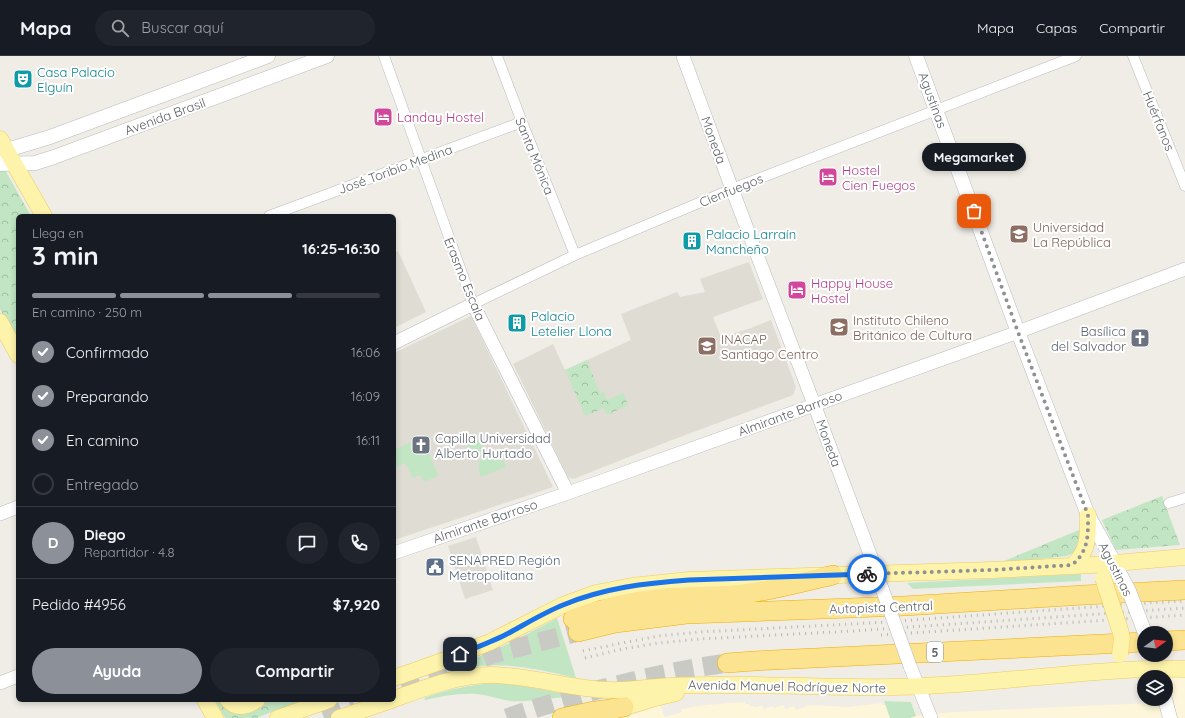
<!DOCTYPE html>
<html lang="es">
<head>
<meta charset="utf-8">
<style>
	body { margin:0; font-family:Quicksand,sans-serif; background:#20242c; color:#f1f3f6; height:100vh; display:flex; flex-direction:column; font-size:15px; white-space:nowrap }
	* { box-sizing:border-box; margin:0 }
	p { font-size:13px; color:#9ea1a6 }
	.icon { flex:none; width:22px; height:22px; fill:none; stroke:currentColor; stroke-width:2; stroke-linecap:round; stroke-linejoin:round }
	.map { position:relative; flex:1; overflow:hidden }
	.sheet { position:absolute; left:16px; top:158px; width:380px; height:488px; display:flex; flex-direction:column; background:#171b24; border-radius:6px; box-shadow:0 2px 6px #0003 }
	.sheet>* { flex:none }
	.needle { width:26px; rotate:76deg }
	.controls { position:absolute; left:1137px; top:570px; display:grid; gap:8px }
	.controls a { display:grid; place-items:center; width:36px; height:36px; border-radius:50%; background:#171b24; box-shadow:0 2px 6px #0003; font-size:20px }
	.pin { position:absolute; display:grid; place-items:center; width:34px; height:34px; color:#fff; margin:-17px; border-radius:8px; box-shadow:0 2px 6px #0006 }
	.courier { position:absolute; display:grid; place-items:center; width:40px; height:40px; margin:-20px; border:3px solid #1a73e8; border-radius:50%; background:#fff; color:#222; box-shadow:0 1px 5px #0007 }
	.bubble { position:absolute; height:28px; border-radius:14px; background:#171b24; box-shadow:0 2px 6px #0003; font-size:13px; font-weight:700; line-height:28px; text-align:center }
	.summary em { font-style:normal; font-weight:700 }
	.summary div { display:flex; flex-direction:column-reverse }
	.summary { display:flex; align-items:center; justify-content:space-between; height:68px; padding:0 16px }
	h1 { font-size:26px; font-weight:700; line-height:30px }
	.bar { display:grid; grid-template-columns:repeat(4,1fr); gap:6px 4px; align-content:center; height:48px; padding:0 16px }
	.bar i { height:5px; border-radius:3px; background:#363941 }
	.bar .selected { background:#8c9099 }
	.bar p { grid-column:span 4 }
	.line { display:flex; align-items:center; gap:10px; padding:0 16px; border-top:1px solid #363941 }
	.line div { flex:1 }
	.round { display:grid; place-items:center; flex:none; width:42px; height:42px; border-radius:21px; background:#20242c }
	ol { padding:0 16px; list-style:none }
	li { display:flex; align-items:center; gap:12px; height:44px }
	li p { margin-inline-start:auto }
	li .icon { padding:4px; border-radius:50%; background:#8c9099; color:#fff; stroke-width:4 }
	li:last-child { color:#9ea1a6 }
	li i { width:22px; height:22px; border:2px solid #363941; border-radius:50% }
	.action { display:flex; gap:8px; margin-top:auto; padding:8px 16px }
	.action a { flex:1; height:46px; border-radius:24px; background:#8c9099; color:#fff; font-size:16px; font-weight:700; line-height:46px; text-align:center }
	.action a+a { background:#20242c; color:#f1f3f6 }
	header { display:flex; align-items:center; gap:24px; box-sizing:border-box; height:56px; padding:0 20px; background:#171b24; border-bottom:1px solid #363941 }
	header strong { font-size:19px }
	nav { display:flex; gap:22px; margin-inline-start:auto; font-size:14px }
	.search { width:280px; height:36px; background:#20242c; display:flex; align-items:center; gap:10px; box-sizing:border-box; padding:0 14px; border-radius:22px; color:#9ea1a6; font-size:15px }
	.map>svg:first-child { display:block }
	.commercial { fill:#fdf6db }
	.education { fill:#dfdcd3 }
	.grass { fill:#c2e6c3 }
	.forest { fill:url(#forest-crowns) }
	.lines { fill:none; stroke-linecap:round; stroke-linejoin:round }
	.motorway-tunnel { stroke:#cacac5; stroke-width:19; stroke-dasharray:19 10; stroke-linecap:butt }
	.minor-casing { stroke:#b7babe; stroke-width:11 }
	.tertiary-casing { stroke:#b7babe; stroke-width:14 }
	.secondary-casing { stroke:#b8bbc0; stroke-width:15 }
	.primary-casing { stroke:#efcb5d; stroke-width:17 }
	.motorway-casing { stroke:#efad04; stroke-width:20 }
	.minor { stroke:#fff; stroke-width:10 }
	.tertiary { stroke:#fff; stroke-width:13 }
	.secondary { stroke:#fff; stroke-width:14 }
	.primary { stroke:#fef3ab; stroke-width:16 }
	.motorway { stroke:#fbe38f; stroke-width:19 }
	.rail { stroke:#b5b6b6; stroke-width:3; stroke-dasharray:1 5; stroke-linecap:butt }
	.tertiary-bridge-casing { stroke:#b7babe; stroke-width:14; stroke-linecap:butt }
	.secondary-bridge-casing { stroke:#b8bbc0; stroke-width:15; stroke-linecap:butt }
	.primary-bridge-casing { stroke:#efcb5d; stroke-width:17; stroke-linecap:butt }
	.tertiary-bridge { stroke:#fff; stroke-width:13 }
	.secondary-bridge { stroke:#fff; stroke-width:14 }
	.primary-bridge { stroke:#fef3ab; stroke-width:16 }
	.done { stroke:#8f9192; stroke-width:4; stroke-dasharray:0 7.2 }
	.route { stroke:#1a73e8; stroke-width:5 }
	.labels { text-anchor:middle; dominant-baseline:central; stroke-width:4; stroke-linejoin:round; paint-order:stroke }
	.shield { fill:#fff; stroke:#8d9093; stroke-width:1 }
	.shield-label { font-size:12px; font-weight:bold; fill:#5c6065 }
	.culture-label { font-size:13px; fill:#0d838f; stroke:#fff; text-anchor:start }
	.street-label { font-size:13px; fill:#5c6065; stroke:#fff }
	.hotel-label { font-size:13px; fill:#b23c85; stroke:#fff; text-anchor:start }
	.education-label { font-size:13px; fill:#785e54; stroke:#fff; text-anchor:start }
	.worship-label { font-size:13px; fill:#5b616d; stroke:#fff; text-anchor:end }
	.service-label { font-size:13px; fill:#4e5e75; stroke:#fff; text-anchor:start }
</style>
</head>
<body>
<header>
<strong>Mapa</strong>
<div class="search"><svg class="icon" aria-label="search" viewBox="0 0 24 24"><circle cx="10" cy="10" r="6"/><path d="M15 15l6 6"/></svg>Buscar aquí</div>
<nav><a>Mapa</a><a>Capas</a><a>Compartir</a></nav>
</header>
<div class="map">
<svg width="1185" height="662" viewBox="0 0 1185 662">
	<defs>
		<pattern id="forest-crowns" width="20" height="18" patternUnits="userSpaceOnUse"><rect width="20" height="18" fill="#c2e6c3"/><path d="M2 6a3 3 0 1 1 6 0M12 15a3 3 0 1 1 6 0" fill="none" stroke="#a1bea2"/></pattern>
	</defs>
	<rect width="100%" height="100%" fill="#efede5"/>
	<path class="commercial" d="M1179 614H1185V662H623L660 649 665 661 682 656 681 653 697 650 729 647 745 646V648H749L750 650 757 651 762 649 764 653 772 650 774 652 784 649 785 653 794 650 796 654 807 650V649L848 651 882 647V649H885L884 645 911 646 916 660 952 656 1173 646 1167 623 1168 621Z"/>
	<path class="education" d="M398 195 426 256 394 272V197Z
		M749 206 763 243 713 261 721 281 751 272 771 264 796 331 793 339 672 384 573 423 568 421 513 308 553 288 565 314 631 284 621 258 677 236 680 241 705 236 700 223Z
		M471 260 553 431 394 484V297Z
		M476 481 493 534 465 543 448 490Z"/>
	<path class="grass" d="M479 384 483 394 479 396 474 404 467 389Z
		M414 385 421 398 428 394 438 420 424 426 420 419 413 422 405 407 394 412V394Z
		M499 394 506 411 481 421C474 403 483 400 499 394Z
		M1081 518V525L913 533 907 527Z
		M557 562 576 622C535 612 503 605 461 612L460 609 510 587Z
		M495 627C518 628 540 633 564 638L563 641C546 643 527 646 510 645 499 643 488 639 477 638 459 637 442 640 425 644L424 642C448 633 470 629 495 627Z
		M884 645 911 646 916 660 910 662H890Z"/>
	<path class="forest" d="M0 114H5L31 160H18V286L0 253Z
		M587 304 600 337 604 336 607 344 623 337 628 349 607 359 604 352 585 360 565 314Z
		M1162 440 1180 489 1116 494 1102 464Z
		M1079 474 1082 482 1077 495 1067 500 997 508Z
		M215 644H301V645L256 662H225Z"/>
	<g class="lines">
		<path class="motorway-tunnel" d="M402 632 493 598 578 576
			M324 662 355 650
			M507 662C538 651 569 642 601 633 643 622 684 613 727 607"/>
		<defs>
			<path id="minor" d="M384 0 473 248 575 199 732 133 1076 0
				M497 0 522 66 575 199
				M1133 0 1185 130
				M269 160 522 66
				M1169 447 1185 442"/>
			<path id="tertiary" d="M683 0 732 133 817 356 880 525
				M394 287 473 248 568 437
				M0 458 18 451
				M394 497 568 437 1018 276 1185 213
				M910 610 931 662
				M0 627 18 620"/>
			<path id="secondary" d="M916 0 1018 276 1088 459 1119 515
				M0 94H7L50 81 268 0
				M0 108 35 107 54 101 327 0
				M1153 599 1160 621
				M1165 643 1170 662"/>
			<path id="primary" d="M0 83 44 160
				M0 266 18 299
				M1073 509C1089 495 1088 479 1088 459
				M394 622 445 604 490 586 563 549 596 537 632 530 689 524 992 514 1092 509 1185 501
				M394 643C425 632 457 619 490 619 531 619 569 633 609 634 625 635 641 632 657 631 676 629 695 629 713 629 773 628 833 632 893 631 991 630 1088 611 1185 613
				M205 644 215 662
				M228 644C237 654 247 650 257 644
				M612 655 655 642 676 637
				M278 662 329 644
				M339 662 392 644"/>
			<path id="motorway" d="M573 563C603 552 634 545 665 542 691 540 718 541 744 538 774 534 804 526 833 519
				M578 576 615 567 686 558 904 550 1084 539 1185 534
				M1166 585 1185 584
				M727 607 754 605 1144 586
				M562 662 589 656 624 651"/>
		</defs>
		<use href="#minor" class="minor-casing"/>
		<use href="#tertiary" class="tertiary-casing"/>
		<use href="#secondary" class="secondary-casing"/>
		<use href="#primary" class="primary-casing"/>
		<use href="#motorway" class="motorway-casing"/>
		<use href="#minor" class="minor"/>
		<use href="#tertiary" class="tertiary"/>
		<use href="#secondary" class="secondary"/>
		<use href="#primary" class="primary"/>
		<use href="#motorway" class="motorway"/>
		<path class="rail" d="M881 579 1185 559
			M583 595 622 587 659 580 700 576 870 567 1148 547 1185 545
			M585 602 622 593 659 587 700 583 853 575 1185 552"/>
		<defs>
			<path id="tertiary-bridge" d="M880 527 910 610"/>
			<path id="secondary-bridge" d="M1120 518 1129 535 1145 577"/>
			<path id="primary-bridge" d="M1103 522 1120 574 1122 582 1120 598"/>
		</defs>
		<use href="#tertiary-bridge" class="tertiary-bridge-casing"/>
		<use href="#secondary-bridge" class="secondary-bridge-casing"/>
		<use href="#primary-bridge" class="primary-bridge-casing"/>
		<use href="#tertiary-bridge" class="tertiary-bridge"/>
		<use href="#secondary-bridge" class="secondary-bridge"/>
		<use href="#primary-bridge" class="primary-bridge"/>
	</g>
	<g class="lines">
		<path class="done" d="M867 518 992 514 1072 509C1089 495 1088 479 1088 459L1018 276 974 155"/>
		<path class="route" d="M460 598C475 592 491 586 505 579 524 569 543 557 563 549 603 532 646 527 689 524L867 518"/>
	</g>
	<defs>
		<symbol id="theatre-square" viewBox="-11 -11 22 22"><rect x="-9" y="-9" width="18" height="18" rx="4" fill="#0f9aa8" stroke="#fff"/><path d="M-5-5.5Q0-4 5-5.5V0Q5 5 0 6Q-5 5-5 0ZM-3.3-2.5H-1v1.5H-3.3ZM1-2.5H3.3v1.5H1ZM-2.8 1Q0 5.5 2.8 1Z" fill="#fff"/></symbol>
		<symbol id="hotel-square" viewBox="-11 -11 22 22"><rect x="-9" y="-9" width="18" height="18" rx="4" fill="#d1479c" stroke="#fff"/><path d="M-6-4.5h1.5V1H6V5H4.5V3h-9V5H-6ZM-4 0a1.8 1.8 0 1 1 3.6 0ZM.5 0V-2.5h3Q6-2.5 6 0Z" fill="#fff"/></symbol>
		<symbol id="school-square" viewBox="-11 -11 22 22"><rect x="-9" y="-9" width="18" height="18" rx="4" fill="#8d6e63" stroke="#fff"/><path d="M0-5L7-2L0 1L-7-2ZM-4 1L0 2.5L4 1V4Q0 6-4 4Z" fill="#fff"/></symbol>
		<symbol id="building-square" viewBox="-11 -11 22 22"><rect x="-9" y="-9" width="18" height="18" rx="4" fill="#0f9aa8" stroke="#fff"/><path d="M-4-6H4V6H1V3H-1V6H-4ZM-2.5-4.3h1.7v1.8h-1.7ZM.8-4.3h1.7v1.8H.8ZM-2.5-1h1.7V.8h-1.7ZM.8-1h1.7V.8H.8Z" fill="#fff"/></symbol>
		<symbol id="university-square" viewBox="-11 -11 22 22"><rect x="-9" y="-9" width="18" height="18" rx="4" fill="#8d6e63" stroke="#fff"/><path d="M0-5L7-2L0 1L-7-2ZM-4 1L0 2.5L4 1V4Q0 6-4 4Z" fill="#fff"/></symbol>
		<symbol id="church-square" viewBox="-11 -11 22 22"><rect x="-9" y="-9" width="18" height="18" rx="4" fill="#6b7280" stroke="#fff"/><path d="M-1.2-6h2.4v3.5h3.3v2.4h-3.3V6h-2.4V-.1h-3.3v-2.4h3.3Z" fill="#fff"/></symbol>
		<symbol id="civic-square" viewBox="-11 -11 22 22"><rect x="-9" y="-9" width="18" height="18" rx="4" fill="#5c6f8a" stroke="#fff"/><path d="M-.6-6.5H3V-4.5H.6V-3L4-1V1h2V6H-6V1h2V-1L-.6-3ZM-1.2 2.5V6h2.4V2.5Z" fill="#fff"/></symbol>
	</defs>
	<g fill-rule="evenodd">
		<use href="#theatre-square" x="12" y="12" width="22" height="22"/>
		<use href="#hotel-square" x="372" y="50" width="22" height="22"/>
		<use href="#hotel-square" x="817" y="110" width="22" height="22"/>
		<use href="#school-square" x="1008" y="167" width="22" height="22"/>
		<use href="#building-square" x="681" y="174" width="22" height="22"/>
		<use href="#hotel-square" x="786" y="223" width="22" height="22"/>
		<use href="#building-square" x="506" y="256" width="22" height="22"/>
		<use href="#university-square" x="828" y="260" width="22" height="22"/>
		<use href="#church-square" x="1129" y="271" width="22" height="22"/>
		<use href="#university-square" x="696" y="279" width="22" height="22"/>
		<use href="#church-square" x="410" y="378" width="22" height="22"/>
		<use href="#civic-square" x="424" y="500" width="22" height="22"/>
	</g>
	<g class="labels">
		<rect class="shield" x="927" y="586" width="16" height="20" rx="3"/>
		<g class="shield-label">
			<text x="935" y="596">5</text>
		</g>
		<g class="culture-label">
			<text x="37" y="16">Casa Palacio<tspan x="37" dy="15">Elguín</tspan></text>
			<text x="706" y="178">Palacio Larraín<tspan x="706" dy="15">Mancheño</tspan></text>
			<text x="531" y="260">Palacio<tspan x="531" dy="15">Letelier Llona</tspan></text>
		</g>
		<g class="street-label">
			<text transform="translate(933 44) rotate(70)">Agustinas</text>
			<text transform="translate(165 60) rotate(-20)">Avenida Brasil</text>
			<text transform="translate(1159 65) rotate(68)">Huérfanos</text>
			<text transform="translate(714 84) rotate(70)">Moneda</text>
			<text transform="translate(535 100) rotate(68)">Santa Mónica</text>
			<text transform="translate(395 113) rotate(-20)">José Toribio Medina</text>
			<text transform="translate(731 134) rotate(-22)">Cienfuegos</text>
			<text transform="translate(465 223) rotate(68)">Erasmo Escala</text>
			<text transform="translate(790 357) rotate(-20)">Almirante Barroso</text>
			<text transform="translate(829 387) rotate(70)">Moneda</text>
			<text transform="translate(485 465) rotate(-19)">Almirante Barroso</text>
			<text transform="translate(1116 513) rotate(63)">Agustinas</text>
			<text transform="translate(881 551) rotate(-2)">Autopista Central</text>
			<text transform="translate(787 630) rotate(1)">Avenida Manuel Rodríguez Norte</text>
		</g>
		<g class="hotel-label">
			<text x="397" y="61">Landay Hostel</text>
			<text x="842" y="114">Hostel<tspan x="842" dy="15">Cien Fuegos</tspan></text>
			<text x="811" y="227">Happy House<tspan x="811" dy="15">Hostel</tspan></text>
		</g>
		<g class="education-label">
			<text x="1033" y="171">Universidad<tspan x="1033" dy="15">La República</tspan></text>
			<text x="853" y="264">Instituto Chileno<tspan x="853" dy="15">Británico de Cultura</tspan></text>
			<text x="721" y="283">INACAP<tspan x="721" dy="15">Santiago Centro</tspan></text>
		</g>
		<g class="worship-label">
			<text x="1126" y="275">Basílica<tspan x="1126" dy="15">del Salvador</tspan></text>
			<text x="435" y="382" text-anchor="start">Capilla Universidad<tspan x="435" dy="15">Alberto Hurtado</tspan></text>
		</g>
		<g class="service-label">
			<text x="449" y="504">SENAPRED Región<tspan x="449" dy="15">Metropolitana</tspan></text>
		</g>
	</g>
</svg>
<div class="controls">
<a><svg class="needle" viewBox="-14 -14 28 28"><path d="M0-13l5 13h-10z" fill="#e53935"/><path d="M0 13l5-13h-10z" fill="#9ea1a6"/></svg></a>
<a><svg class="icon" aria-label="layers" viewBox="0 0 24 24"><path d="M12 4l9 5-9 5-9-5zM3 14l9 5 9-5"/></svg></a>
</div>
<div class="pin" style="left:974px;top:155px;background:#ea580c"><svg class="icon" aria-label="bag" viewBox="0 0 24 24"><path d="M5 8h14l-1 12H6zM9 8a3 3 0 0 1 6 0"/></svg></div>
<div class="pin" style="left:460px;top:598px;background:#1f2937"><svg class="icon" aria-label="home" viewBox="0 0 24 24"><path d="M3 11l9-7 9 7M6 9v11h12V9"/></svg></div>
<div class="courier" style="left:867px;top:518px"><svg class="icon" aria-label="bike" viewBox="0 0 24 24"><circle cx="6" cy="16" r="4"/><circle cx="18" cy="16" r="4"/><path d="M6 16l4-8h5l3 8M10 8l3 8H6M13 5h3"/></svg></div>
<div class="bubble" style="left:922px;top:87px;width:104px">Megamarket</div>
<section class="sheet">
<div class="summary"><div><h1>3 min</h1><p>Llega en</p></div><em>16:25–16:30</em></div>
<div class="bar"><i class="selected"></i><i class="selected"></i><i class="selected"></i><i></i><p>En camino · 250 m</p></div>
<ol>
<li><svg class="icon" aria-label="check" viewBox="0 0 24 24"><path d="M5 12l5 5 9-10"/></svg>Confirmado<p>16:06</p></li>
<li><svg class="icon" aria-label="check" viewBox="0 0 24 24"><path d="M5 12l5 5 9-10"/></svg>Preparando<p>16:09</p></li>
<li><svg class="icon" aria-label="check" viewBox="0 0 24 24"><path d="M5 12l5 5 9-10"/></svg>En camino<p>16:11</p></li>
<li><i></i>Entregado</li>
</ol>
<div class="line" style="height:72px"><b class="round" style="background:#8c9099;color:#fff">D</b><div><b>Diego</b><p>Repartidor · 4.8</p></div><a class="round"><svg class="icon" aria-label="chat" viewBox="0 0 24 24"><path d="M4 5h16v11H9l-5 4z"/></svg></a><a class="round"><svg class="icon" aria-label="phone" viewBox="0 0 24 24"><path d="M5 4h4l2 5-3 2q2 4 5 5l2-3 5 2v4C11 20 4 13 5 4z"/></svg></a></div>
<div class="line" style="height:52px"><div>Pedido #4956</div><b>$7,920</b></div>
<div class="action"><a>Ayuda</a><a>Compartir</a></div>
</section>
</div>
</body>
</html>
